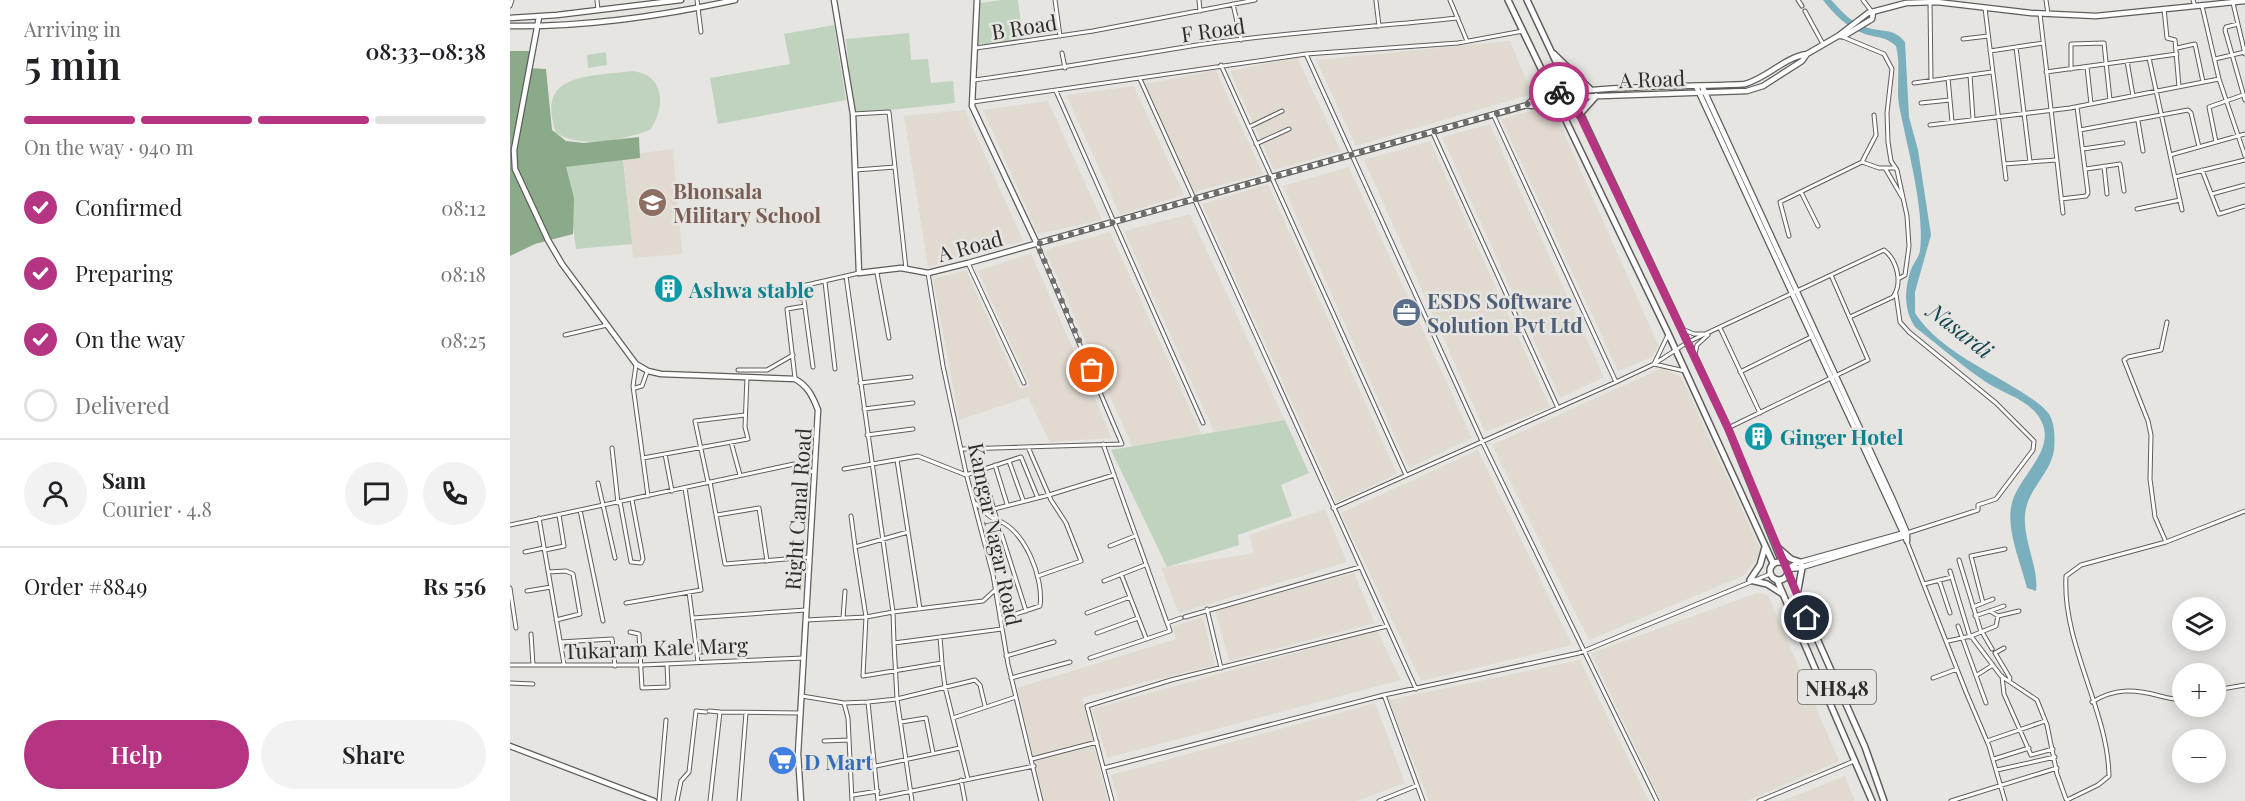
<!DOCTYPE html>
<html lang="en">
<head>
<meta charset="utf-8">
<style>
	body { margin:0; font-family:"Playfair Display",serif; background:#f2f2f2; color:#202124; height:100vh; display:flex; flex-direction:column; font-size:22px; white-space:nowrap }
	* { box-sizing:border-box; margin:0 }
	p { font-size:20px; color:#757577 }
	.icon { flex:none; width:33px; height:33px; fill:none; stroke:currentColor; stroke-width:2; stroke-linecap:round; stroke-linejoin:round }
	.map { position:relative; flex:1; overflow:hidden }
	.sheet { display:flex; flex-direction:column; background:#fff; width:510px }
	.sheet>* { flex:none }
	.controls { position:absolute; left:1662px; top:597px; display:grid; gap:12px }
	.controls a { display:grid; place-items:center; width:54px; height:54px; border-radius:50%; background:#fff; box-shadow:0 3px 15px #0003; font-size:30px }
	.pin { position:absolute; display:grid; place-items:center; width:51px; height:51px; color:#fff; margin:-26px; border:3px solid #fff; border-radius:50%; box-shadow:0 2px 6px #0007 }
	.courier { position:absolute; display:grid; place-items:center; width:60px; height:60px; margin:-30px; border:4px solid #b53582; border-radius:50%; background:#fff; color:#222; box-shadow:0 2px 8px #0007 }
	.summary em { font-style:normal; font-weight:600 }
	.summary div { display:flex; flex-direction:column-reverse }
	.summary { display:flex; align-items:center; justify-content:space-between; height:102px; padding:0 24px }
	h1 { font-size:39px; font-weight:600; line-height:45px }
	.bar { display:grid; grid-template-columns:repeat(4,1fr); gap:9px 6px; align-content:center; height:72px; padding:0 24px }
	.bar i { height:8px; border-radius:4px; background:#e0e0e0 }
	.bar .on { background:#b53582 }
	.bar p { grid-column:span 4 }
	.line { display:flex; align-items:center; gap:15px; padding:0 24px; border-top:2px solid #e0e0e0 }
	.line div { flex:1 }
	.round { display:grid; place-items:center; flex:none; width:63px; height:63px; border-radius:32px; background:#f2f2f2 }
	ol { padding:0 24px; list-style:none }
	li { display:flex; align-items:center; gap:18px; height:66px }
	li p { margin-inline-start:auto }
	li .icon { padding:6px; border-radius:50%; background:#b53582; color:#fff; stroke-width:4 }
	li:last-child { color:#757577 }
	li i { width:33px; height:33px; border:3px solid #e0e0e0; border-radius:50% }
	.cta { display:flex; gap:12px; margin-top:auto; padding:12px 24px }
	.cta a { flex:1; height:69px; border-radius:36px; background:#b53582; color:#fff; font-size:24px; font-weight:600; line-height:69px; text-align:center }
	.cta a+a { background:#f2f2f2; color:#202124 }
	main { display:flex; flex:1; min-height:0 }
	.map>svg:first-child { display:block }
	.built { fill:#e1dad1 }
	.green { fill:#bfd3be }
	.forest { fill:#8baa89 }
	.water { fill:#7aafbe }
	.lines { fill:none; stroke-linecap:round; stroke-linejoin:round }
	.minor-casing { stroke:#5f5d5b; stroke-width:5 }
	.tertiary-casing { stroke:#5f5d5b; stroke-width:7 }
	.secondary-casing { stroke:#5f5d5b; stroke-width:7 }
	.trunk-casing { stroke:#5f5d5b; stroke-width:8 }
	.minor { stroke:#fff; stroke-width:3 }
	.tertiary { stroke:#fff; stroke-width:4.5 }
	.secondary { stroke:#fff; stroke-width:4.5 }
	.trunk { stroke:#fff; stroke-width:5 }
	.done { stroke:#6d6d6b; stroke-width:6; stroke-dasharray:0 10.8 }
	.route { stroke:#b53582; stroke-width:8 }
	.labels { text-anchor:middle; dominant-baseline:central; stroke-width:5; stroke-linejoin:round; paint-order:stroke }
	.shield { fill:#e7e5e2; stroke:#646462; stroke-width:1.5 }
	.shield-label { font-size:20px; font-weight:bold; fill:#2c2c2b }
	.street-label { font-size:21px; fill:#2c2c2b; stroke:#e7e5e2 }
	.education-label { font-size:21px; font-weight:bold; fill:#785e54; stroke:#e7e5e2; text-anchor:start }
	.culture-label { font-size:21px; font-weight:bold; fill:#0d838f; stroke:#e7e5e2; text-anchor:start }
	.service-label { font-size:21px; font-weight:bold; fill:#4e5e75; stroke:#e7e5e2; text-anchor:start }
	.shop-label { font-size:21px; font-weight:bold; fill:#366cbe; stroke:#e7e5e2; text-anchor:start }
	.water-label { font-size:22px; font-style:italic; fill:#12424e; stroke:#e7e5e2 }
</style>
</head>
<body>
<main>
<section class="sheet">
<div class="summary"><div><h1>5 min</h1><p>Arriving in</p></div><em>08:33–08:38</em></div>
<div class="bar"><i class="on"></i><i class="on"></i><i class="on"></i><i></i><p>On the way · 940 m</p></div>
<ol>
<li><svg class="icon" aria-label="check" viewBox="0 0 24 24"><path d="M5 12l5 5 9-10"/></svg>Confirmed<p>08:12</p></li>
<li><svg class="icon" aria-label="check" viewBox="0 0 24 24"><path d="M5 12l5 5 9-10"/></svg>Preparing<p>08:18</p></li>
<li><svg class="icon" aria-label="check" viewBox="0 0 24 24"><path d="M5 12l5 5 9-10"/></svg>On the way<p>08:25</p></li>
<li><i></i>Delivered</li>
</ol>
<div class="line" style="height:108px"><a class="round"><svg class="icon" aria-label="person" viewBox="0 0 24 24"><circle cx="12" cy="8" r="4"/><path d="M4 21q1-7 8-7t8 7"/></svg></a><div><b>Sam</b><p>Courier · 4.8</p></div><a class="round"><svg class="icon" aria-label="chat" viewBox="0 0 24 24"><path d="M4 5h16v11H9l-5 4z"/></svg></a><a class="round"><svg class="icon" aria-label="phone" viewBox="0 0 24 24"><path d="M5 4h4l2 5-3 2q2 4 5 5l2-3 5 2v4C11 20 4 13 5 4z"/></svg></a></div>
<div class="line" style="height:78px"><div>Order #8849</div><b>Rs 556</b></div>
<div class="cta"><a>Help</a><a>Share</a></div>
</section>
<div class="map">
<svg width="1735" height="801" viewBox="0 0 1735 801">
	<rect width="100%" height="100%" fill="#e7e5e2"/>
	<path class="built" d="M1000 41 1022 94 846 146 806 60Z
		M787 57 831 151 764 170 720 71Z
		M706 70 753 174 684 192 635 84Z
		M624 86 674 195 610 215 556 95Z
		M538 101 592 220 528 234 473 110Z
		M1028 109 1048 119 1149 347 1140 358 1108 371 991 119Z
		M455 110 513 241 418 267 394 116Z
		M980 124 1094 377 1050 398 932 137Z
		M920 141 1040 407 975 432 854 160Z
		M163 149 172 254 123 258 113 155Z
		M839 167 962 438 899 468 773 186Z
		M758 184 887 474 827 502 692 204Z
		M680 214 775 420 704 432 614 231Z
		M600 232 692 435 622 446 535 250Z
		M521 253 602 438 540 442 518 397 449 420 423 279 456 270 510 389 520 386 468 271Z
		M1152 368 1171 377 1252 553 1233 576 1079 640 982 445Z
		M968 450 1062 645 911 681 831 513Z
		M815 509 837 562 669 613 651 568 744 553 739 535Z
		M844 573 865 623 719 661 705 610Z
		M1247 593 1258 595 1329 761 1237 801H1151L1081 653Z
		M693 617 705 665 572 698 598 801H534L507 688 666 639 663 626Z
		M867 630 891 680 597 758 582 709Z
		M1070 660 1139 801H919L879 700Z
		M865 703 895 783 847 801H608L601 775Z
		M1335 776 1345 801H1272Z"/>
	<path class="green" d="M491 0H508L513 40 467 45 470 3Z
		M324 25 336 100 208 124 200 78 280 64 274 34Z
		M399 33 401 60 418 59 421 83 443 81 445 103 343 114 336 39Z
		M96 52 97 65 78 68 77 55Z
		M122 71C155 74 156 107 140 130 112 140 73 149 46 133 25 72 79 77 122 71Z
		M113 160 122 244 66 249 55 167Z
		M775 420 799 473 771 485 782 516 728 535 729 545 657 567 601 450Z"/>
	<path class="forest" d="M0 51H20L18 68 36 69 42 130 56 141 74 143 129 137 130 158 56 167 64 198 63 234 25 244 0 256Z"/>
	<path class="water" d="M1313 0H1321C1331 10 1341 23 1355 27 1372 33 1383 27 1395 42L1399 117 1408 150 1421 235 1405 292V313C1424 343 1464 364 1495 382 1509 391 1528 400 1539 414 1545 424 1545 438 1544 450 1540 475 1517 489 1515 515 1513 541 1529 568 1526 591L1517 588C1511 563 1497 533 1501 507 1507 474 1554 447 1526 413 1513 398 1495 394 1479 384 1454 368 1430 346 1406 328 1393 311 1394 287 1402 267 1405 262 1409 256 1410 251 1415 209 1397 147 1389 105 1386 86 1391 66 1386 46 1375 36 1367 38 1355 34 1336 27 1325 15 1313 0Z"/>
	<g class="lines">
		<defs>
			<path id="minor" d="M87 0 88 10
				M187 0 191 32
				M545 0 550 36
				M689 0 690 11
				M940 0 957 41
				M1288 0 1292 6
				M1353 0 1362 12
				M1536 0 1538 14
				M1683 0 1685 6
				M866 1 869 26
				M1420 2 1421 80
				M1723 3 1735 54
				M723 4 731 40
				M0 6 2 0
				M1692 6 1709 79 1735 156
				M1475 8 1496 179
				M1654 9 1657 38 1665 40 1669 87
				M1295 11 1313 44
				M1530 14 1553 213
				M1728 24 1716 27 1715 30 1735 100
				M1333 37 1374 54 1382 69 1377 113 1378 142 1381 161 1387 170 1397 216 1399 246 1395 275 1388 279
				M1453 39 1478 36
				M1506 47 1520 162
				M466 48 583 31 745 0
				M1667 48 1685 44 1693 82
				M1480 51 1533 43
				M552 53 555 68
				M796 54 972 441 1147 801
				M1639 58 1667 54
				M1705 59 1735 52
				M1617 61 1623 96
				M711 65 896 475
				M1577 67 1581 104
				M1561 69V44L1594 43 1600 100
				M1536 72 1639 58 1672 210
				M1460 75 1463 119
				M1438 78 1442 122
				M630 79 906 689
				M464 80C541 70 617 56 694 44 778 32 863 27 948 18
				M1404 83 1482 72
				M546 91 693 423
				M463 102 796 54 948 43 1013 31
				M1411 103 1440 100
				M343 114 379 112 396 269
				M983 114 1106 382
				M1628 121 1633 151
				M1420 125 1560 108 1709 79
				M739 127 772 111
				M1570 130 1678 110 1681 113 1689 147
				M922 131 1048 408
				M1706 142 1699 107 1733 95
				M746 144 779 129
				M1573 149 1613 143
				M1660 155 1735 134
				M1352 162 1369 168H1385
				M1494 164 1546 160
				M1594 166 1597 194
				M1375 168 1392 197
				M1576 169 1610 164 1614 191
				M346 170 385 167
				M1692 170 1709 214 1735 206
				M1665 177 1735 160
				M1291 192 1308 226
				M1702 194 1735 185
				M1551 199 1576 196 1578 193 1567 107
				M1627 209 1670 200
				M1279 236 1270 202 1352 162 1366 135 1364 115
				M458 263 514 383
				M349 273 336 276 383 612 473 601 485 590
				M367 273 379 338
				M418 273 433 366 456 473 483 575 498 664 531 801
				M1321 275 1374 250C1387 260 1393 283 1383 297L1340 317
				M315 282 325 369
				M272 294 294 299
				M1386 294 1390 322 1399 332 1486 403 1524 441 1523 450 1486 499 1468 505V510L1397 533
				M1210 328 1250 413
				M1172 329 1184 334H1194
				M55 335 97 325
				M1158 335 1144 364 1175 371
				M1185 354 1187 345 1198 335
				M126 365 123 386 138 496
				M303 367 292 286 336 276
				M228 370H257L283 355
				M1230 372 1301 337
				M285 378 277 309 295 306
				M350 383 401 377
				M125 388 132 386 137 372
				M354 409 403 403
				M357 435 403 429
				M221 442 230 475
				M518 447 541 500 556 523 571 561 528 576
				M102 448 108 503
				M453 449 612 444 527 244
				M155 454 162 491
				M133 458 238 439 235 427 237 377
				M387 460 410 609
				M499 461 513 500
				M485 465 497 504
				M334 469 408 456 456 475 511 457 527 496
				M472 469 487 520C515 530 534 578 530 606L490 619
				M198 482 185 421 235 415
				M200 482 215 564 300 557
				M88 483 105 558
				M110 502 121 562 131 563 133 559 122 500
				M465 503C472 508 478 518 487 520L516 611
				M823 508 1106 382 1144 364 1178 342 1321 275 1358 360 1218 428
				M484 509 539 495 604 475
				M70 510 93 621
				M207 515 249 508 257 561
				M341 516 345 546
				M29 518 54 664
				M0 525 284 464 303 472
				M1397 542 1456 692 1479 746 1495 801
				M1656 542 1735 511
				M600 546 625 536
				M35 550 54 546 49 515
				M15 552 34 548
				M1449 560 1471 632
				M1440 571 1460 637
				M38 572 56 571 63 574 70 614 46 620
				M611 574 636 638
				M1429 580 1440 613
				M594 581 635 565
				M1414 584 1442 577
				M0 588 6 628
				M17 591 41 587
				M179 592 188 662
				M116 603 191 590 175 488
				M1473 603 1461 556 1495 549
				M1463 607 1483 599
				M697 609 711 668
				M1480 611 1488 616 1509 611
				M577 613 620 597
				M1465 616 1494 606
				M675 617 850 567
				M183 618 296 610
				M333 618 335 591
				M296 620 356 617 345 547 398 532
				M657 623 671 618
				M1448 626 1476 703
				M120 632 129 634 132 688 158 687 157 664
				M1472 632 1482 649
				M587 633 628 618
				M21 634 23 665
				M1461 636 1491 676 1527 700 1537 725 1547 774 1556 799
				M430 637 432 663 353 676 356 617 383 612 384 643 492 629
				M1438 641 1461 636 1486 626 1488 616
				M50 642 102 639 105 666
				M1494 648 1485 653 1500 678 1499 681
				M496 656 544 642
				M580 658 660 631 593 444
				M432 664 435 687 458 779
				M0 665H132L294 658
				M1467 675 1483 665
				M1492 676 1494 694 1521 755 1543 749
				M501 678 560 662
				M1423 678 1447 669
				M0 683 23 684
				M1706 690 1735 685
				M874 695 913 801
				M292 696 334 703 358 702
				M1582 702C1605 688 1624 689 1650 696 1659 698 1663 700 1672 699
				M334 703 338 718 342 801
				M199 711 210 712
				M443 718 506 697
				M391 722 416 718 423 753
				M314 741 339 740
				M1477 741 1535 721
				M522 759 587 742
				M1484 759 1519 748
				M366 766 450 748
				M594 768 874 695 1069 653 1260 574
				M1487 770 1545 757
				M451 780 455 801
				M343 795 368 791
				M368 798 524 766
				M1557 800 1588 785 1599 776C1598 710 1552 644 1556 576L1571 565 1656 542 1645 517 1640 479 1641 435 1638 421 1614 360 1618 357 1651 350 1657 322
				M149 801 156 720
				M167 801 171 781 179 772 186 711 196 712
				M200 801 210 712 290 713
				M229 801 236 713
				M368 801 358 702 387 699 384 643
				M402 801 387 699 465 680 470 685 475 706
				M602 801 577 706 661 680 877 626
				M869 801 906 786
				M1249 801 1344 761
				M1441 801 1547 768"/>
			<path id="tertiary" d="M324 0 343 114 349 273 391 268 418 273 458 263 1017 105 1022 106 1062 97 1237 91 1253 86 1292 61 1297 54 1328 36 1358 13 1396 3 1427 2 1521 13 1586 16 1735 1
				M467 0 462 106 527 244
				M29 17 4 150 5 169 38 240 52 264 126 364 138 371 151 374 285 379C298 386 303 397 308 410L288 754 291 801
				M1328 36H1334L1362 19 1363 13
				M1186 86 1397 541
				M1192 86 1383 500 1397 533V541
				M1017 105C1029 84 1202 87 1235 84 1257 78 1275 57 1297 54
				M1279 568 1287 563 1391 534
				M1278 569 1289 568 1395 536
				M0 746 144 801"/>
			<path id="secondary" d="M0 18 47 15 171 0
				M0 26C74 27 152 16 225 0"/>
			<path id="trunk" d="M998 0 1158 333 1263 563
				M1017 0 1218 428 1272 562
				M1044 54 1080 89
				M1023 99 1033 72
				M1026 105 1053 114
				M1069 115 1086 96
				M1266 546 1281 559 1290 562 1292 568 1287 595
				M1255 547 1250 565 1240 580 1257 584 1271 593
				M1260 571a9 9 0 1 1 18 0a9 9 0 1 1-18 0Z
				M1278 573 1355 747 1374 801
				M1267 580 1362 801"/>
		</defs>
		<use href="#minor" class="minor-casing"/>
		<use href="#tertiary" class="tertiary-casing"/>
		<use href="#secondary" class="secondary-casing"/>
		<use href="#trunk" class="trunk-casing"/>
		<use href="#minor" class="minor"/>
		<use href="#tertiary" class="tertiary"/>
		<use href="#secondary" class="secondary"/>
		<use href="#trunk" class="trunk"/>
	</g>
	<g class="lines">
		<path class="done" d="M582 370 527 244 1017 105 1020 100 1049 92"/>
		<path class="route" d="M1049 92 1058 90 1218 428 1297 618"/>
	</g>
	<defs>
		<symbol id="school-disc" viewBox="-11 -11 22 22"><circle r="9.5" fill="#8d6e63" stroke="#e7e5e2"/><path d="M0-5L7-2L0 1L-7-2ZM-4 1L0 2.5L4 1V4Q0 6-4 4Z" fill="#fff"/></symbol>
		<symbol id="building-disc" viewBox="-11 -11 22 22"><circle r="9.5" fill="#0f9aa8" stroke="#e7e5e2"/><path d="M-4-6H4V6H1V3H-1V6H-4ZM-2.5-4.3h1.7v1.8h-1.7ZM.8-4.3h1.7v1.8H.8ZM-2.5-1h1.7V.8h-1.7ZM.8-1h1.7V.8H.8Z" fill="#fff"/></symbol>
		<symbol id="office-disc" viewBox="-11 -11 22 22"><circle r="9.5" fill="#5c6f8a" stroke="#e7e5e2"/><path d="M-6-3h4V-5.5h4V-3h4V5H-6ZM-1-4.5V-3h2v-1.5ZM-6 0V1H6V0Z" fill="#fff"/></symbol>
		<symbol id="supermarket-disc" viewBox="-11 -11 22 22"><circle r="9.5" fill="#3f7fe0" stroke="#e7e5e2"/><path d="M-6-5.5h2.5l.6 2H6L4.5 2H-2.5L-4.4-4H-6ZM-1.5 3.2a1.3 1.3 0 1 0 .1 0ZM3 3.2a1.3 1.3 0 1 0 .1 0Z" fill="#fff"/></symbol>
	</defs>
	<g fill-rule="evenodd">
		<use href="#school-disc" x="126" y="186" width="33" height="33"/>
		<use href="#building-disc" x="142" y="272" width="33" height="33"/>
		<use href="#office-disc" x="880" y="296" width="33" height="33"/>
		<use href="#building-disc" x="1232" y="420" width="33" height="33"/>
		<use href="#supermarket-disc" x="256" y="744" width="33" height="33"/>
	</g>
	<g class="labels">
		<rect class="shield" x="1288" y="670" width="78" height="34" rx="4.5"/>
		<g class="shield-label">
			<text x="1327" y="687">NH848</text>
		</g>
		<g class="street-label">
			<text transform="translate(514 26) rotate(-9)">B Road</text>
			<text transform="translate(703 29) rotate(-8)">F Road</text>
			<text transform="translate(1142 78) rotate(-2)">A Road</text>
			<text transform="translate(460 245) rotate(-15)">A Road</text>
			<text transform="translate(287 509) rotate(-86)">Right Canal Road</text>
			<text transform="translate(486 534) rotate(78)">Kamgar Nagar Road</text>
			<text transform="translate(146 647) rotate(-2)">Tukaram Kale Marg</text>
		</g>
		<g class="education-label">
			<text x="163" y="190">Bhonsala<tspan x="163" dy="24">Military School</tspan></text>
		</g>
		<g class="culture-label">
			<text x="179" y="289">Ashwa stable</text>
			<text x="1270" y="436">Ginger Hotel</text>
		</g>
		<g class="service-label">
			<text x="917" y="300">ESDS Software<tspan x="917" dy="24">Solution Pvt Ltd</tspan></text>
		</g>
		<g class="shop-label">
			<text x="294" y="761">D Mart</text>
		</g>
		<g class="water-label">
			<text transform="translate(1451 330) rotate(38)">Nasardi</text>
		</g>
	</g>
</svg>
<div class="controls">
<a><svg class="icon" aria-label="layers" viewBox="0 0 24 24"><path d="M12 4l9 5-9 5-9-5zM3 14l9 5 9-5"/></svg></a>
<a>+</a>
<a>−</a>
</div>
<div class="pin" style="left:582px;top:370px;background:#ea580c"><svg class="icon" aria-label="bag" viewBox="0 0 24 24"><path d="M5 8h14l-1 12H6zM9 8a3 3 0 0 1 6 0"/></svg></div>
<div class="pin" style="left:1297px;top:618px;background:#1f2937"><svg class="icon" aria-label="home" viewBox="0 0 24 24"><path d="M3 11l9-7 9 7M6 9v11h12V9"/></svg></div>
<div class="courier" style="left:1049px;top:92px"><svg class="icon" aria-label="bike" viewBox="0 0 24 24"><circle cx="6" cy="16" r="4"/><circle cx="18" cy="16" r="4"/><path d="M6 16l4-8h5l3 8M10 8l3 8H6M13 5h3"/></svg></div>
</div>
</main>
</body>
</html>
